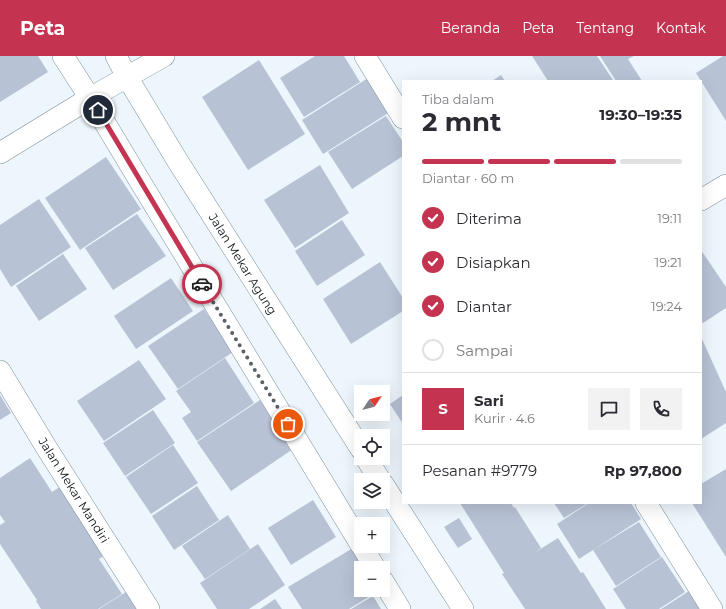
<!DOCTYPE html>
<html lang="id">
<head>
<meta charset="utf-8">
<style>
	body { margin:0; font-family:Montserrat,sans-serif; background:#f2f2f3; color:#2b2b33; height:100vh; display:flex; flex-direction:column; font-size:15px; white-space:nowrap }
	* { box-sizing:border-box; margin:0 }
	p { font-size:13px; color:#7c7c81 }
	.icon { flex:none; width:22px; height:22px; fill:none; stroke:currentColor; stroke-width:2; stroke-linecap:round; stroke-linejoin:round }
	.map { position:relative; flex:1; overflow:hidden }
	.side { position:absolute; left:402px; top:24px; width:300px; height:424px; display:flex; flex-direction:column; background:#fff; border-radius:0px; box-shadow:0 4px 16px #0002 }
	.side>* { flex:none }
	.needle { width:26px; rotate:55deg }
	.controls { position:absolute; left:354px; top:329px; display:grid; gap:8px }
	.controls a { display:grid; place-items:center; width:36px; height:36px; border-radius:0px; background:#fff; box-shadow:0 4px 16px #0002; font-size:20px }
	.pin { position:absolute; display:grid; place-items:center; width:34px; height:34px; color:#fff; margin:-17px; border:2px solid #fff; border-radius:50%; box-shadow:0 1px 4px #0007 }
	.courier { position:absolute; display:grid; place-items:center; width:40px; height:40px; margin:-20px; border:3px solid #c43350; border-radius:50%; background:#fff; color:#222; box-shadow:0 1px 5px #0007 }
	.head em { font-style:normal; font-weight:700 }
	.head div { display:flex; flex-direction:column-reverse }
	.head { display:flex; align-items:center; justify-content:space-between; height:68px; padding:0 20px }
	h1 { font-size:26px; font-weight:700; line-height:30px }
	.bar { display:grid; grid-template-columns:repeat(4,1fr); gap:6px 4px; align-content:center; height:48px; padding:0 20px }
	.bar i { height:5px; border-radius:3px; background:#e1e1e2 }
	.bar .on { background:#c43350 }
	.bar p { grid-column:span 4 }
	.line { display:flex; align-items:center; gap:10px; padding:0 20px; border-top:1px solid #e1e1e2 }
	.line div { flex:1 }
	.round { display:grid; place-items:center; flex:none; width:42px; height:42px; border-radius:0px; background:#f2f2f3 }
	ol { padding:0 20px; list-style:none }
	li { display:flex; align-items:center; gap:12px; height:44px }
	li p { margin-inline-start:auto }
	li .icon { padding:4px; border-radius:50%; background:#c43350; color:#fff; stroke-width:4 }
	li:last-child { color:#7c7c81 }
	li i { width:22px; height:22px; border:2px solid #e1e1e2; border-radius:50% }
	header { display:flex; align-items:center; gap:24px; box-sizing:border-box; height:56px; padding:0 20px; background:#c43350; color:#fff }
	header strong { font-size:19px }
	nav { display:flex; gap:22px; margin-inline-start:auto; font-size:14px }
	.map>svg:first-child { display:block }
	.building { fill:#b8c2d5 }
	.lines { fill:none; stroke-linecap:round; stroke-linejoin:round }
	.minor-casing { stroke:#7e919e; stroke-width:22 }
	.minor { stroke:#fff; stroke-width:21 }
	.done { stroke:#596166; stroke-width:4; stroke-dasharray:0 7.2 }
	.route { stroke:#c43350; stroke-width:5 }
	.labels { text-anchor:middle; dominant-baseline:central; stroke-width:3.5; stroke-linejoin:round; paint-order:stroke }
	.street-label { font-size:12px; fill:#0a1116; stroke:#fff }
</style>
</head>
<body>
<header>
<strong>Peta</strong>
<nav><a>Beranda</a><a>Peta</a><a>Tentang</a><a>Kontak</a></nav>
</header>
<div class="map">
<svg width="726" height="553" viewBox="0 0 726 553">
	<rect width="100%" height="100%" fill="#edf6fc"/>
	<path class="building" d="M0 0H38L48 16 0 46Z
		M315 0H344L360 26 304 61 280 22Z
		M532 0H597L613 24 548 25Z
		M600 0H634L628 3 642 25H616Z
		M723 0H726V65L696 17Z
		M259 4 305 78 248 114 202 41Z
		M501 19 505 25H492Z
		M368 22 390 56 323 98 302 64Z
		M386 60 403 86V100L352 133 328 96Z
		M106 101 141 153 80 194 45 142Z
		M320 109 349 157 295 192 264 144Z
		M39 143 71 191 11 231 0 213V169Z
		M137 158 166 200 113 234 85 192Z
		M342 164 365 199 317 230 295 195Z
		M701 194 726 231V252L703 267 701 264Z
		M63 198 87 233 39 265 16 230Z
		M380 206 403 242V255L351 288 323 243Z
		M171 222 193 255 136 293 114 260Z
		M204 253 233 296 178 333 148 290Z
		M702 283 726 336V367L701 383V284Z
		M225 302 254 347 197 385 182 362 191 356 176 335Z
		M139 304 166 343 104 385 77 345Z
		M0 339 11 357 0 364Z
		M403 339V368L390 348Z
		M383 343 389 353 383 357Z
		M260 344 293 393 231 435 197 386Z
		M153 354 175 387 125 420 103 387Z
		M373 358H382L375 362Z
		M173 389 198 427 151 458 126 421Z
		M30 402 52 436 61 430 105 499 99 503 122 538 98 553H41L36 545 37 544 0 488V469L5 466 0 459V422Z
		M726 413V501L692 447H701V428Z
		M197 430 219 464 174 494 152 460Z
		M313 444 336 481 291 509 268 472Z
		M460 447H511L514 452 515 451 541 492 534 497 558 482 581 517 583 516 606 553H525L502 518 504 517Z
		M554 447H588L564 462Z
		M589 447H631L641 463 579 503 557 468Z
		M228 459 250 493 205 523 182 490Z
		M459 462 472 483 458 492 444 471Z
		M639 466 661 501 616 530 593 494Z
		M258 488 285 529 249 553H217L200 527Z
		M353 492 365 512H361V534H380L349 553H302L288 531Z
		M662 501 685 536 659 553H626L613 533Z
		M689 535 701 553H661Z
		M126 536 137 553H99Z
		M373 540 381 553H351Z
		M275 543 282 553H260Z"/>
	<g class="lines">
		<defs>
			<path id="minor" d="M63 0 90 42 141 127 361 489
				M116 0 127 21 177 104 361 393
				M365 0 403 62
				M0 97 90 42 164 0
				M701 144 726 129
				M0 315 46 391 149 553
				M366 402 380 424
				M383 428 463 553
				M646 447 712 553
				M362 490 375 512
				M383 525 400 553"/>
		</defs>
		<use href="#minor" class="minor-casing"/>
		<use href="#minor" class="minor"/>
	</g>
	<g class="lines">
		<path class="done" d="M202 228 288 368"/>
		<path class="route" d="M98 54 202 228"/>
	</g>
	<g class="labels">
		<g class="street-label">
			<text transform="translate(243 208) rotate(58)">Jalan Mekar Agung</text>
			<text transform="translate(74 434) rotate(58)">Jalan Mekar Mandiri</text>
		</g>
	</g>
</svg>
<div class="controls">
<a><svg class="needle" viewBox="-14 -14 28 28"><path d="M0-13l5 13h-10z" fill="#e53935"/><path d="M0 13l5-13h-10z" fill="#7c7c81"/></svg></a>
<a><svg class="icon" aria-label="locate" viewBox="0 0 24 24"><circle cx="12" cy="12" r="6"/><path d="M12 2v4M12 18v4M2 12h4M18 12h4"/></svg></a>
<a><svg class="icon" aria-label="layers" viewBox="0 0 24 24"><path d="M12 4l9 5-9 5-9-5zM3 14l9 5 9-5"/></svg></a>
<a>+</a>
<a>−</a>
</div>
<div class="pin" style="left:288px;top:368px;background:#ea580c"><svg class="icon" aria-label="bag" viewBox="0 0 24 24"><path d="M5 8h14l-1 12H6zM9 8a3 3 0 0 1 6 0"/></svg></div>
<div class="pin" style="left:98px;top:54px;background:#1f2937"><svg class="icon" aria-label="home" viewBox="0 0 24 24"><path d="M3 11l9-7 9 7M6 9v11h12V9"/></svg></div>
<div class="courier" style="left:202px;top:228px"><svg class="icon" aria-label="car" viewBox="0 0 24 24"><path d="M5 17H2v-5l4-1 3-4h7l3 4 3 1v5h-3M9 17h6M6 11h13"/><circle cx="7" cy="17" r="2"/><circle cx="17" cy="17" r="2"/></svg></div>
<section class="side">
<div class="head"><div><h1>2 mnt</h1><p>Tiba dalam</p></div><em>19:30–19:35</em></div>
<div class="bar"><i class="on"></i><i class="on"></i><i class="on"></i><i></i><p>Diantar · 60 m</p></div>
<ol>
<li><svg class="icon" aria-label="check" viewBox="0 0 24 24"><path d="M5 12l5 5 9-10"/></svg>Diterima<p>19:11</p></li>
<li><svg class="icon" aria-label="check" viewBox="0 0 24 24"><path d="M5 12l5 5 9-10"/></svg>Disiapkan<p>19:21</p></li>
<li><svg class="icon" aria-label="check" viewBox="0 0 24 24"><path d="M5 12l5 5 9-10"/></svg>Diantar<p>19:24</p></li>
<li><i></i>Sampai</li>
</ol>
<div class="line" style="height:72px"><b class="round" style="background:#c43350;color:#fff">S</b><div><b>Sari</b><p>Kurir · 4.6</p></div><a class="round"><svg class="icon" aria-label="chat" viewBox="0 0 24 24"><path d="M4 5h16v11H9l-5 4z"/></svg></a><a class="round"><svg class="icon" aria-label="phone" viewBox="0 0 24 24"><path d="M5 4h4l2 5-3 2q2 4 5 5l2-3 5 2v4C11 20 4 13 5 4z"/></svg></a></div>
<div class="line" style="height:52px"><div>Pesanan #9779</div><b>Rp 97,800</b></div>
</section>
</div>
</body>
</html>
